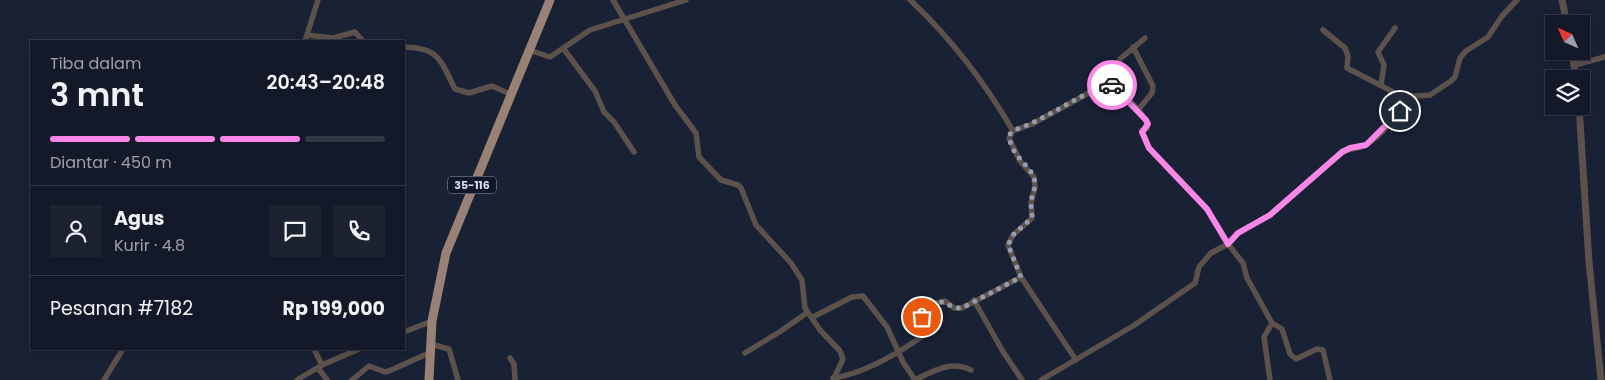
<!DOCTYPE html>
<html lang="id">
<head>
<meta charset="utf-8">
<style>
	body { margin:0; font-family:Poppins,sans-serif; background:#1c2230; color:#f1f3f6; height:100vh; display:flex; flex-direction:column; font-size:19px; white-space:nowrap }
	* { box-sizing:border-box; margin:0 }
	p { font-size:16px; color:#9da0a8 }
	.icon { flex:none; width:28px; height:28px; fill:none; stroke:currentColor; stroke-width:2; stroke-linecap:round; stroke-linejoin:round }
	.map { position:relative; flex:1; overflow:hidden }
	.drawer { position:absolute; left:30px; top:40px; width:375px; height:310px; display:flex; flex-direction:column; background:#131928; border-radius:0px; box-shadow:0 2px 8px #0003,0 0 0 1px #323845 }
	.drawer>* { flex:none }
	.needle { width:32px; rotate:315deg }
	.controls { position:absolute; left:1545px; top:15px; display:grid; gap:10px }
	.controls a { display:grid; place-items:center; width:45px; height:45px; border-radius:0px; background:#131928; box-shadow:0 2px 8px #0003,0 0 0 1px #323845; font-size:25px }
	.pin { position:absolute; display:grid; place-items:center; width:42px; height:42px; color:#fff; margin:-21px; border:2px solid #fff; border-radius:50%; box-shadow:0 1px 5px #0007 }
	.courier { position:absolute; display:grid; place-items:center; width:50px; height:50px; margin:-25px; border:4px solid #fa87e7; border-radius:50%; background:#fff; color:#222; box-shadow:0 1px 6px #0007 }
	.summary em { font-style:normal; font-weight:600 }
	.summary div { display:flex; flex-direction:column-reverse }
	.summary { display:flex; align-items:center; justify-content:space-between; height:85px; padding:0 20px }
	h1 { font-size:32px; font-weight:600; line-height:38px }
	.bar { display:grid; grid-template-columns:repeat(4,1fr); gap:8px 5px; align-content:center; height:60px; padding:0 20px }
	.bar i { height:6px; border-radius:4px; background:#323845 }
	.bar .active { background:#fa87e7 }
	.bar p { grid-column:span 4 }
	.line { display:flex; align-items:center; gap:12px; padding:0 20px; border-top:1px solid #323845 }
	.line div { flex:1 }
	.round { display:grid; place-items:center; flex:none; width:52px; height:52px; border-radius:0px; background:#1c2230 }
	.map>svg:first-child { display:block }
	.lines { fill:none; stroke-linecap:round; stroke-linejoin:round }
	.minor { stroke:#5d514c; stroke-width:5.5 }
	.tertiary { stroke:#5d514c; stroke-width:7 }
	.primary { stroke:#998176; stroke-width:9 }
	.done { stroke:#969cad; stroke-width:5; stroke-dasharray:0 9 }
	.route { stroke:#fa87e7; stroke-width:6 }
	.labels { text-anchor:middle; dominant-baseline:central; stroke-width:4; stroke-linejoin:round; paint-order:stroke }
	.shield { fill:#10172b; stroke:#9da3b3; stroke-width:1 }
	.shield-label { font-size:11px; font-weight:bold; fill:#dadfed }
</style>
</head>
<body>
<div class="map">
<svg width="1605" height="380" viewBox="0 0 1605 380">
	<rect width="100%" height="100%" fill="#192135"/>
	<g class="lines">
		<path class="minor" d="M613 0 675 105 696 133 699 157 721 180 738 185 741 188 756 225 791 263 802 280 805 308 820 330 840 351 843 359 833 380
			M910 0C952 39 984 81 1013 131L1032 124 1109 82C1119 91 1149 115 1147 128L1142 132 1149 148 1207 209 1228 244 1243 263 1247 278 1272 323 1282 329 1290 354 1296 359 1317 349 1323 350 1330 380
			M1323 30 1345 48 1348 56 1347 68 1403 97
			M307 35 333 38 355 32 363 41
			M305 41 318 0
			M404 47C440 48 440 60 455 89L469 93 492 86 510 94
			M1133 47 1153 86 1152 93 1138 110
			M563 48 595 91 604 112 614 122 634 152
			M529 50 550 57 590 30 686 0
			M1575 65 1605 57
			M1109 82 1120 59 1145 38
			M1381 85 1384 65 1378 52 1395 28
			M1013 131 1009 138 1020 161 1034 177 1035 187 1031 203 1032 218 1013 235 1008 245 1021 277
			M974 300 1002 350 1022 380
			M813 317 852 297 863 296 887 327 903 362 915 380
			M404 332 432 321
			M430 344 449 349 458 380
			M314 349 322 365
			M745 353 781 331 808 312
			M510 358 514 364 515 380
			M318 368 327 380
			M833 378C863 374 895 355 920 338L925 333 922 317 933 304 945 301 954 308H962L1021 277 1076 360
			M104 380 123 349
			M297 380 322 365 359 349
			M352 380 369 366 385 372 389 371 429 353
			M915 380C934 371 951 360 971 370
			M1041 380 1133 326 1195 283 1199 267 1211 253 1228 244 1238 233 1270 215 1343 152C1350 148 1358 149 1365 145 1378 139 1404 111 1403 97L1430 95 1451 81 1455 77 1460 58 1466 51 1488 37 1502 16 1517 0
			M1270 380 1264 337 1272 323"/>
		<path class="tertiary" d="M1562 0 1567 24
			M1572 51 1576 79
			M1579 106 1589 262 1601 380"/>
		<path class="primary" d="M429 380 432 321 446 253 550 0"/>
	</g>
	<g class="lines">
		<path class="done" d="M922 317C936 287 947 310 962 308L1021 277 1008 245 1013 235 1032 218C1032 212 1031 207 1031 202 1032 194 1037 187 1034 178 1029 163 1007 153 1010 134 1014 129 1024 127 1030 124 1057 111 1082 95 1109 82L1112 85"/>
		<path class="route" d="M1112 85 1146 120 1148 124 1142 132 1149 148 1207 209 1228 244 1238 233 1270 215 1342 152 1350 148 1366 145 1400 111"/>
	</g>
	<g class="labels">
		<rect class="shield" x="448" y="176.5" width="48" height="17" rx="4"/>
		<g class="shield-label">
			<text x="472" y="185">35-116</text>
		</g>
	</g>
</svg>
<div class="controls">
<a><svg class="needle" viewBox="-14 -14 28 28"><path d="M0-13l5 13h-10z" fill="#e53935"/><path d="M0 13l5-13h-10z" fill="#9da0a8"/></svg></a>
<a><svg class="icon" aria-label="layers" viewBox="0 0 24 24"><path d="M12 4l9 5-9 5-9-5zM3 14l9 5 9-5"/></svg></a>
</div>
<div class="pin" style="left:922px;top:317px;background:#ea580c"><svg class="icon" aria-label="bag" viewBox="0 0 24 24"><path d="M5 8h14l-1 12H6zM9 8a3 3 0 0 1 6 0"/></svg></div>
<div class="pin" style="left:1400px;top:111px;background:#1f2937"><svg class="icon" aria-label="home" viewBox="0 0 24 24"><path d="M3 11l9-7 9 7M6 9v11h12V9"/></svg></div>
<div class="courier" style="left:1112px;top:85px"><svg class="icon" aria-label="car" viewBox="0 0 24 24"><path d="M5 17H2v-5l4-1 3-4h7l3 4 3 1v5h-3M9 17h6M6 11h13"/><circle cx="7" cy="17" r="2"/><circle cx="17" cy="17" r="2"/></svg></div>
<section class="drawer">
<div class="summary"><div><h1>3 mnt</h1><p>Tiba dalam</p></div><em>20:43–20:48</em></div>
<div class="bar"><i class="active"></i><i class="active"></i><i class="active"></i><i></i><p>Diantar · 450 m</p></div>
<div class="line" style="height:90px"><a class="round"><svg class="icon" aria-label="person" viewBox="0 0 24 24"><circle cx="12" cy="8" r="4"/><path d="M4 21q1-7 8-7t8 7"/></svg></a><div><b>Agus</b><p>Kurir · 4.8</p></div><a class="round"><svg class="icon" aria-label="chat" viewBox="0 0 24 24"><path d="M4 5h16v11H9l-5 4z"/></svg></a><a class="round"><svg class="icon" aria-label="phone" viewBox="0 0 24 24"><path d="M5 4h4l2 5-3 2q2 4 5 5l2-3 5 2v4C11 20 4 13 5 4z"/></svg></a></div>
<div class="line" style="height:65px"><div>Pesanan #7182</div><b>Rp 199,000</b></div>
</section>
</div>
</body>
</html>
